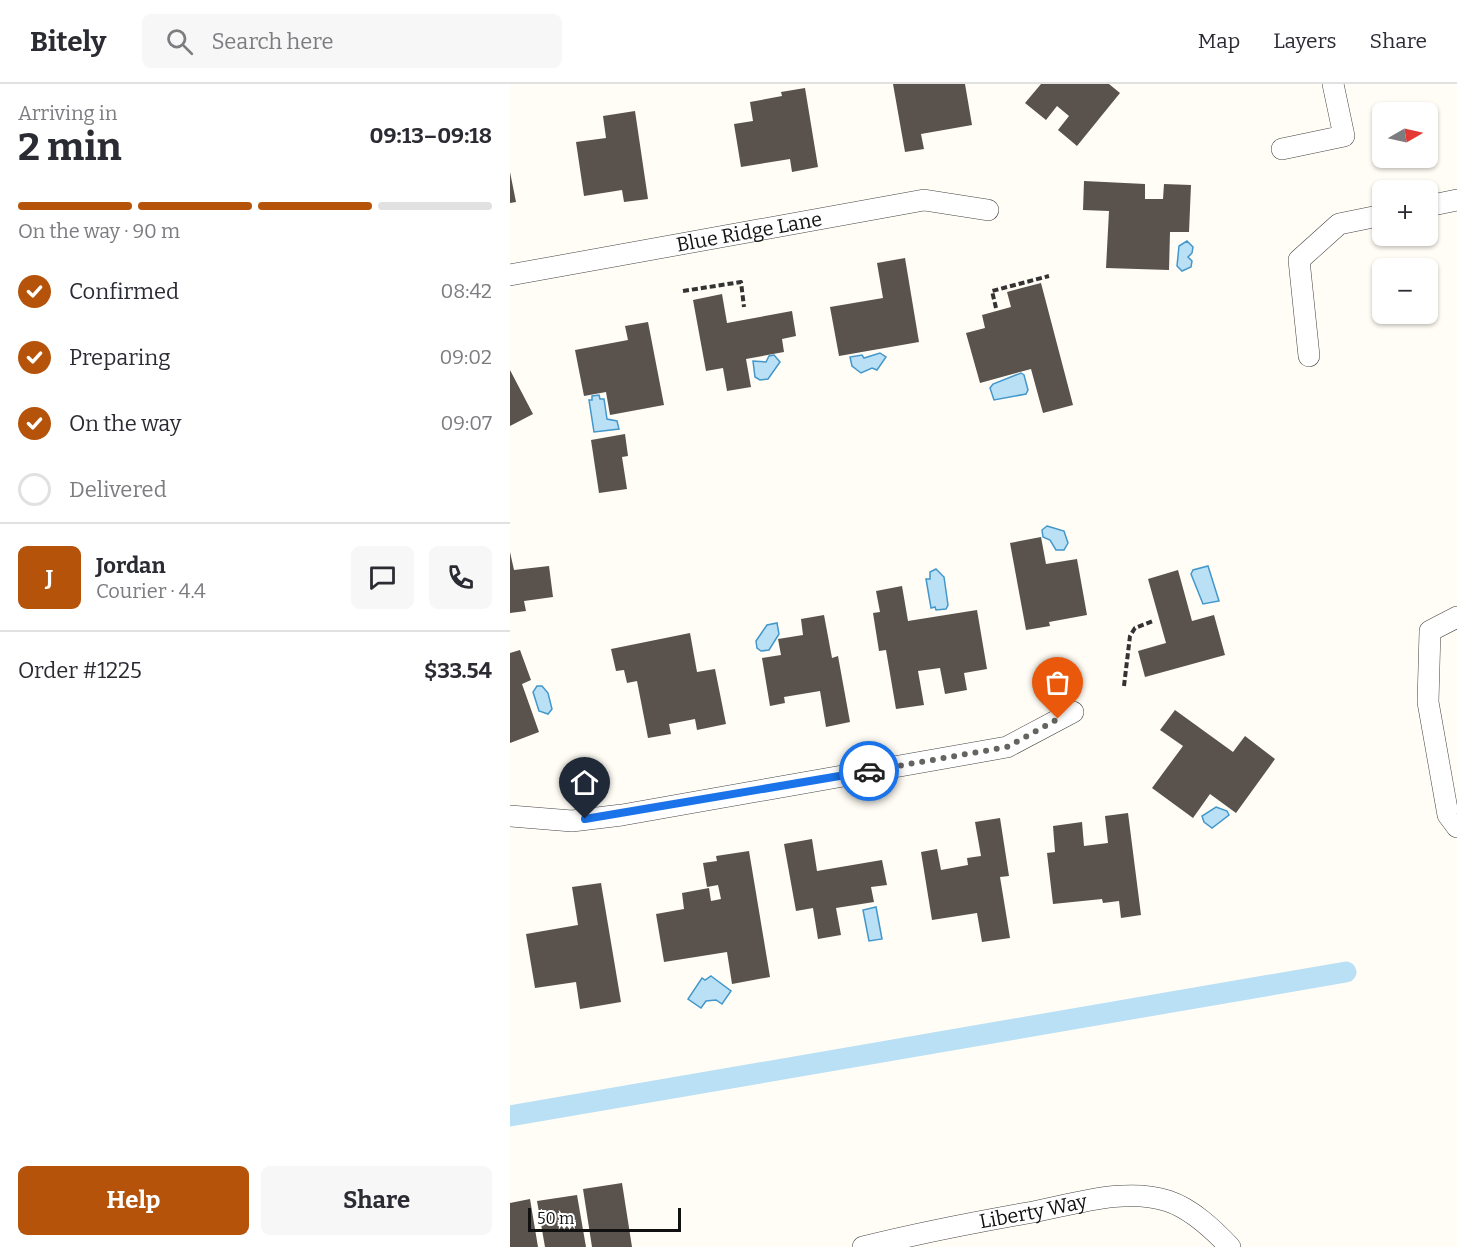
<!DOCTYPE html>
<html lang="en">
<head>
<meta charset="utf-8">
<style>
	body { margin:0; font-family:Bitter,serif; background:#f7f7f7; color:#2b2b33; height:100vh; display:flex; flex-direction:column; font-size:22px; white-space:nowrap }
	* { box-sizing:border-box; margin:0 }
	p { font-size:20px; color:#7c7c81 }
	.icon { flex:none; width:33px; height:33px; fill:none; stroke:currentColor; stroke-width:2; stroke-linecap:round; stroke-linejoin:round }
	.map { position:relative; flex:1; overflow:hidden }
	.panel { display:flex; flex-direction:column; background:#fff; width:510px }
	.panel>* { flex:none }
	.needle { width:39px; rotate:81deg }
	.controls { position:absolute; left:862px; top:18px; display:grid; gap:12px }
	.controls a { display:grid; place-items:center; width:66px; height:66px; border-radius:9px; background:#fff; box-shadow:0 2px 4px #0004; font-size:30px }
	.scale { position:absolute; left:18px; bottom:15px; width:153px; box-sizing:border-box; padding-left:6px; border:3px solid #111; border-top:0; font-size:16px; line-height:21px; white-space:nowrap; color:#111; -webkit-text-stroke:4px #fff; paint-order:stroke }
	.pin { position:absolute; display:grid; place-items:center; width:51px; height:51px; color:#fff; margin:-62px -26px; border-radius:50% 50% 50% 0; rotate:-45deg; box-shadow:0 0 6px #0007 }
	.pin .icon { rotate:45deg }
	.courier { position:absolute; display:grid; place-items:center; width:60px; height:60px; margin:-30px; border:4px solid #1a73e8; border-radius:50%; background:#fff; color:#222; box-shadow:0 2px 8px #0007 }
	.summary em { font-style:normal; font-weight:700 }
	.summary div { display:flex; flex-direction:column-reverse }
	.summary { display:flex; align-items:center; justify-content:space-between; height:102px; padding:0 18px }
	h1 { font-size:39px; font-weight:700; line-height:45px }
	.bar { display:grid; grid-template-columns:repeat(4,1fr); gap:9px 6px; align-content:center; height:72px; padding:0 18px }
	.bar i { height:8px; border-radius:4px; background:#e1e1e2 }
	.bar .active { background:#b45309 }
	.bar p { grid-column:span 4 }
	.line { display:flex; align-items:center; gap:15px; padding:0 18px; border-top:2px solid #e1e1e2 }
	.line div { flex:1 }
	.round { display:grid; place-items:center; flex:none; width:63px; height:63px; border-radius:9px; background:#f7f7f7 }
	ol { padding:0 18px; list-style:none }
	li { display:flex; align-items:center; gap:18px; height:66px }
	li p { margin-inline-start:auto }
	li .icon { padding:6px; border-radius:50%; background:#b45309; color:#fff; stroke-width:4 }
	li:last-child { color:#7c7c81 }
	li i { width:33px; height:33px; border:3px solid #e1e1e2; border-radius:50% }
	.primary-button { display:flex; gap:12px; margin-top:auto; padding:12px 18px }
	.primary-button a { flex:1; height:69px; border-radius:9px; background:#b45309; color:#fff; font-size:24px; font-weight:700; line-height:69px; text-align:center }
	.primary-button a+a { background:#f7f7f7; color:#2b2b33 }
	header { display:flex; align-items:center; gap:36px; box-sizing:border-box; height:84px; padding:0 30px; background:#fff; border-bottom:2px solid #e1e1e2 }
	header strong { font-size:28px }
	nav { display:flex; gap:33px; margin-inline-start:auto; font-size:21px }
	.search { width:420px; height:54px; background:#f7f7f7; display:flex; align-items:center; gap:15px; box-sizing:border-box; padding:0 21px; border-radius:9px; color:#7c7c81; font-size:22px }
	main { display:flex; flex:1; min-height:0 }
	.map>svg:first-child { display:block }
	.water { fill:#bae0f5; stroke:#4297cb; stroke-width:1.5 }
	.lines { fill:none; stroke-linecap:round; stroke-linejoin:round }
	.canal { stroke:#bae0f5; stroke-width:21 }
	.building { fill:#59524d }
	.minor-casing { stroke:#444; stroke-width:22 }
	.path { stroke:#333; stroke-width:4; stroke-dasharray:6 3; stroke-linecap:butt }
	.minor { stroke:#fff; stroke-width:21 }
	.done { stroke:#646461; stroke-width:6; stroke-dasharray:0 10.8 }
	.route { stroke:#1a73e8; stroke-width:8 }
	.labels { text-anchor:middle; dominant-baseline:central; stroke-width:6; stroke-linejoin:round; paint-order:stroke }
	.street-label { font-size:20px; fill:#111; stroke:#fff }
</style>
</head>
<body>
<header>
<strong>Bitely</strong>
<div class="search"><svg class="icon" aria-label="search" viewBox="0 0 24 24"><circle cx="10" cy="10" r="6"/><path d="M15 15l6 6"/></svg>Search here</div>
<nav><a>Map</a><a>Layers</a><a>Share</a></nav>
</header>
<main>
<section class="panel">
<div class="summary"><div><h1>2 min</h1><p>Arriving in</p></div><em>09:13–09:18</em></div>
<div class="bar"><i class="active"></i><i class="active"></i><i class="active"></i><i></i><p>On the way · 90 m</p></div>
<ol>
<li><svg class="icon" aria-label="check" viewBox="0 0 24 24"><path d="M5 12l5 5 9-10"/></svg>Confirmed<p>08:42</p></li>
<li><svg class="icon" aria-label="check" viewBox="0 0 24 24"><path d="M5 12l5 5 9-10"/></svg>Preparing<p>09:02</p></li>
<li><svg class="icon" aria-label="check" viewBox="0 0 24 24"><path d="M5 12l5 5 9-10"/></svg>On the way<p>09:07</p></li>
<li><i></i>Delivered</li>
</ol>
<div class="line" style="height:108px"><b class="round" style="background:#b45309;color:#fff">J</b><div><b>Jordan</b><p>Courier · 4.4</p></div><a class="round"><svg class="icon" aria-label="chat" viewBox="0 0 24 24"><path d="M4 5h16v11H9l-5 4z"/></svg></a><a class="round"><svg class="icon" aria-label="phone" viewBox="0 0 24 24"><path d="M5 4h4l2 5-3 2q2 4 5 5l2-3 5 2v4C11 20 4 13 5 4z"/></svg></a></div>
<div class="line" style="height:78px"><div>Order #1225</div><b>$33.54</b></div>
<div class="primary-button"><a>Help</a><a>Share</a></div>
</section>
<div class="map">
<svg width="947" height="1163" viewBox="0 0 947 1163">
	<rect width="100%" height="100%" fill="#fffdf5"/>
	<path class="water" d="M677 157 683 163 682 169 678 173 682 177 681 183 672 187 667 182 669 162Z
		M370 269 376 273 367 286 362 284 351 289 342 282 340 273 352 271 354 274Z
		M264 271 270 278 258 295 250 296 245 293 243 277 256 278 259 272Z
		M511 289 514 291 518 306 516 310 484 316 480 304 483 300Z
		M89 311 90 315H94L97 335 107 337 109 345 84 348 79 316H82V312Z
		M537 442 554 447 558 459 554 466H546L540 456 533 453 532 446Z
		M698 482 709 517 693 520 681 490 683 486Z
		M426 485 434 493 438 521 436 525 426 526 425 523 421 524 416 495H420V488Z
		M267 539 269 550 259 566 251 567 247 564 246 557 257 541Z
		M27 602H32L38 609 42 625 38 630 29 627 23 608Z
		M706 723 717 727 719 731 702 744 694 738 692 732Z
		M366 823 372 855 359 857 353 826Z
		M201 892 221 907 212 920 206 916 196 917 191 924 178 915 192 894 195 896Z"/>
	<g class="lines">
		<path class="canal" d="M0 1032 836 888"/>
	</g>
	<path class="building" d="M383 0H455L462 41 411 50 414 65 395 68Z
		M531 0H599L610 9 567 62 548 46 559 32 547 22 536 36 515 19Z
		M295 4 308 83 282 88 280 75 231 83 224 40 243 37 240 18 272 12 271 8Z
		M125 27 138 115 114 118 112 106 74 112 66 58 96 54 93 32Z
		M0 88 6 118 0 119Z
		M574 97 635 100V115H653L654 100 681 101 679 148H660L659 186 596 184 599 127 573 126Z
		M395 174 409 258 329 272 320 223 373 214 367 179Z
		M531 199 563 321 533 329 521 285 470 299 456 249 475 244 472 231 501 223 497 208Z
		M212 210 217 239 282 227 286 252 272 255 274 268 236 275 241 303 217 307 213 284 196 287 183 216Z
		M138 238 154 321 100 331 96 308 74 312 65 266 118 256 115 242Z
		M0 286 23 330 0 342Z
		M115 350 118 372 112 373 117 405 89 409 81 356Z
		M531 453 536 480 567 475 577 531 539 538 540 542 516 546 500 459Z
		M0 468 4 486 39 482 43 513 14 517 16 527 0 529Z
		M668 486 682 537 704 531 715 571 635 593 628 567 656 559 638 495Z
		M392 502 398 537 467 526 477 585 454 589 457 606 435 610 430 584 408 587 414 621 386 625 376 566 369 567 363 529 370 528 366 507Z
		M314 531 322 574 328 572 340 638 316 643 310 607 274 613 275 619 260 622 252 574 271 571 268 555 293 551 291 535Z
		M180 549 187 588 205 585 216 640 187 646 185 635 159 640 161 650 138 654 127 597 117 599 114 586 106 587 101 565Z
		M10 566 21 596 12 600 29 648 0 659V569Z
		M665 626 723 668 735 652 765 675 726 729 700 710 683 734 642 704 673 662 650 646Z
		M618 729 631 831 611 834 609 817 593 819 592 815 543 820 537 769 545 768 543 742 572 738 574 762 598 759 595 732Z
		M490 734 499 792 490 793 500 854 472 858 467 829 422 836 411 768 427 765 431 786 458 781 457 774 471 772 465 738Z
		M302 755 307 787 372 776 377 801 361 803 364 818 326 824 331 851 308 855 303 824 286 827 274 760Z
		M239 767 260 893 222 900 217 868 154 878 146 830 174 825 172 809 199 804 201 817 211 815 208 801 197 803 193 779 207 777 206 772Z
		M91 799 111 918 70 925 66 898 25 904 16 850 68 841 62 803Z
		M112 1099 122 1163H82L73 1105Z
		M67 1111 76 1163H35L27 1117Z
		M20 1115 28 1163H0V1119Z"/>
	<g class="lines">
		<defs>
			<g id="minor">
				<path d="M772 65 834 52 823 0"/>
				<path d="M918 122 947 116"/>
				<path id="s1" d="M0 191 414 116 478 126"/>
				<path d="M799 272 789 176 829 140 873 131"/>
				<path d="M947 533 920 547 918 618 938 731 947 743"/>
				<path d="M0 732 62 737 112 731 497 663 563 628"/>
				<path id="s2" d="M353 1163C409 1149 466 1138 523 1128 565 1120 616 1103 658 1117 682 1125 703 1145 720 1163"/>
			</g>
		</defs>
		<use href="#minor" class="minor-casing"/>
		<path class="path" d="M173 207 231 198 234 223
			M486 224 482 207 539 192
			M614 602 620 552 625 544 643 537"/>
		<use href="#minor" class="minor"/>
	</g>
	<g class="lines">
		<path class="done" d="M359 687 497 663 548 635"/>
		<path class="route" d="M75 735 359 687"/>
	</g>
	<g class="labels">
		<g class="street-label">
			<text stroke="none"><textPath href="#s1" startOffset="243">Blue Ridge Lane</textPath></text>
			<text stroke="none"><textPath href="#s2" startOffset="174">Liberty Way</textPath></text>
		</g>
	</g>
</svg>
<div class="controls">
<a><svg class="needle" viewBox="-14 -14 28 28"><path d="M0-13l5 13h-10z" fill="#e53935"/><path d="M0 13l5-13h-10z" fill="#7c7c81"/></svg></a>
<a>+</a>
<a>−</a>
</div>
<div class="scale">50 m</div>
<div class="pin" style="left:548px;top:635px;background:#ea580c"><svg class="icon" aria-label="bag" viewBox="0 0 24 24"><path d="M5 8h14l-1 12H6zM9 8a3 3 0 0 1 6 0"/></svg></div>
<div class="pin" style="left:75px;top:735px;background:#1f2937"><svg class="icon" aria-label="home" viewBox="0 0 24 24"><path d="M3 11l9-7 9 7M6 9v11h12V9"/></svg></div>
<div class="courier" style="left:359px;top:687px"><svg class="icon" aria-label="car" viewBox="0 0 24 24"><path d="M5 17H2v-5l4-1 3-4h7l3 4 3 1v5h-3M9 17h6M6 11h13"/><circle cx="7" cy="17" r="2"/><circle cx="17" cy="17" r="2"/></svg></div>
</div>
</main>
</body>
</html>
